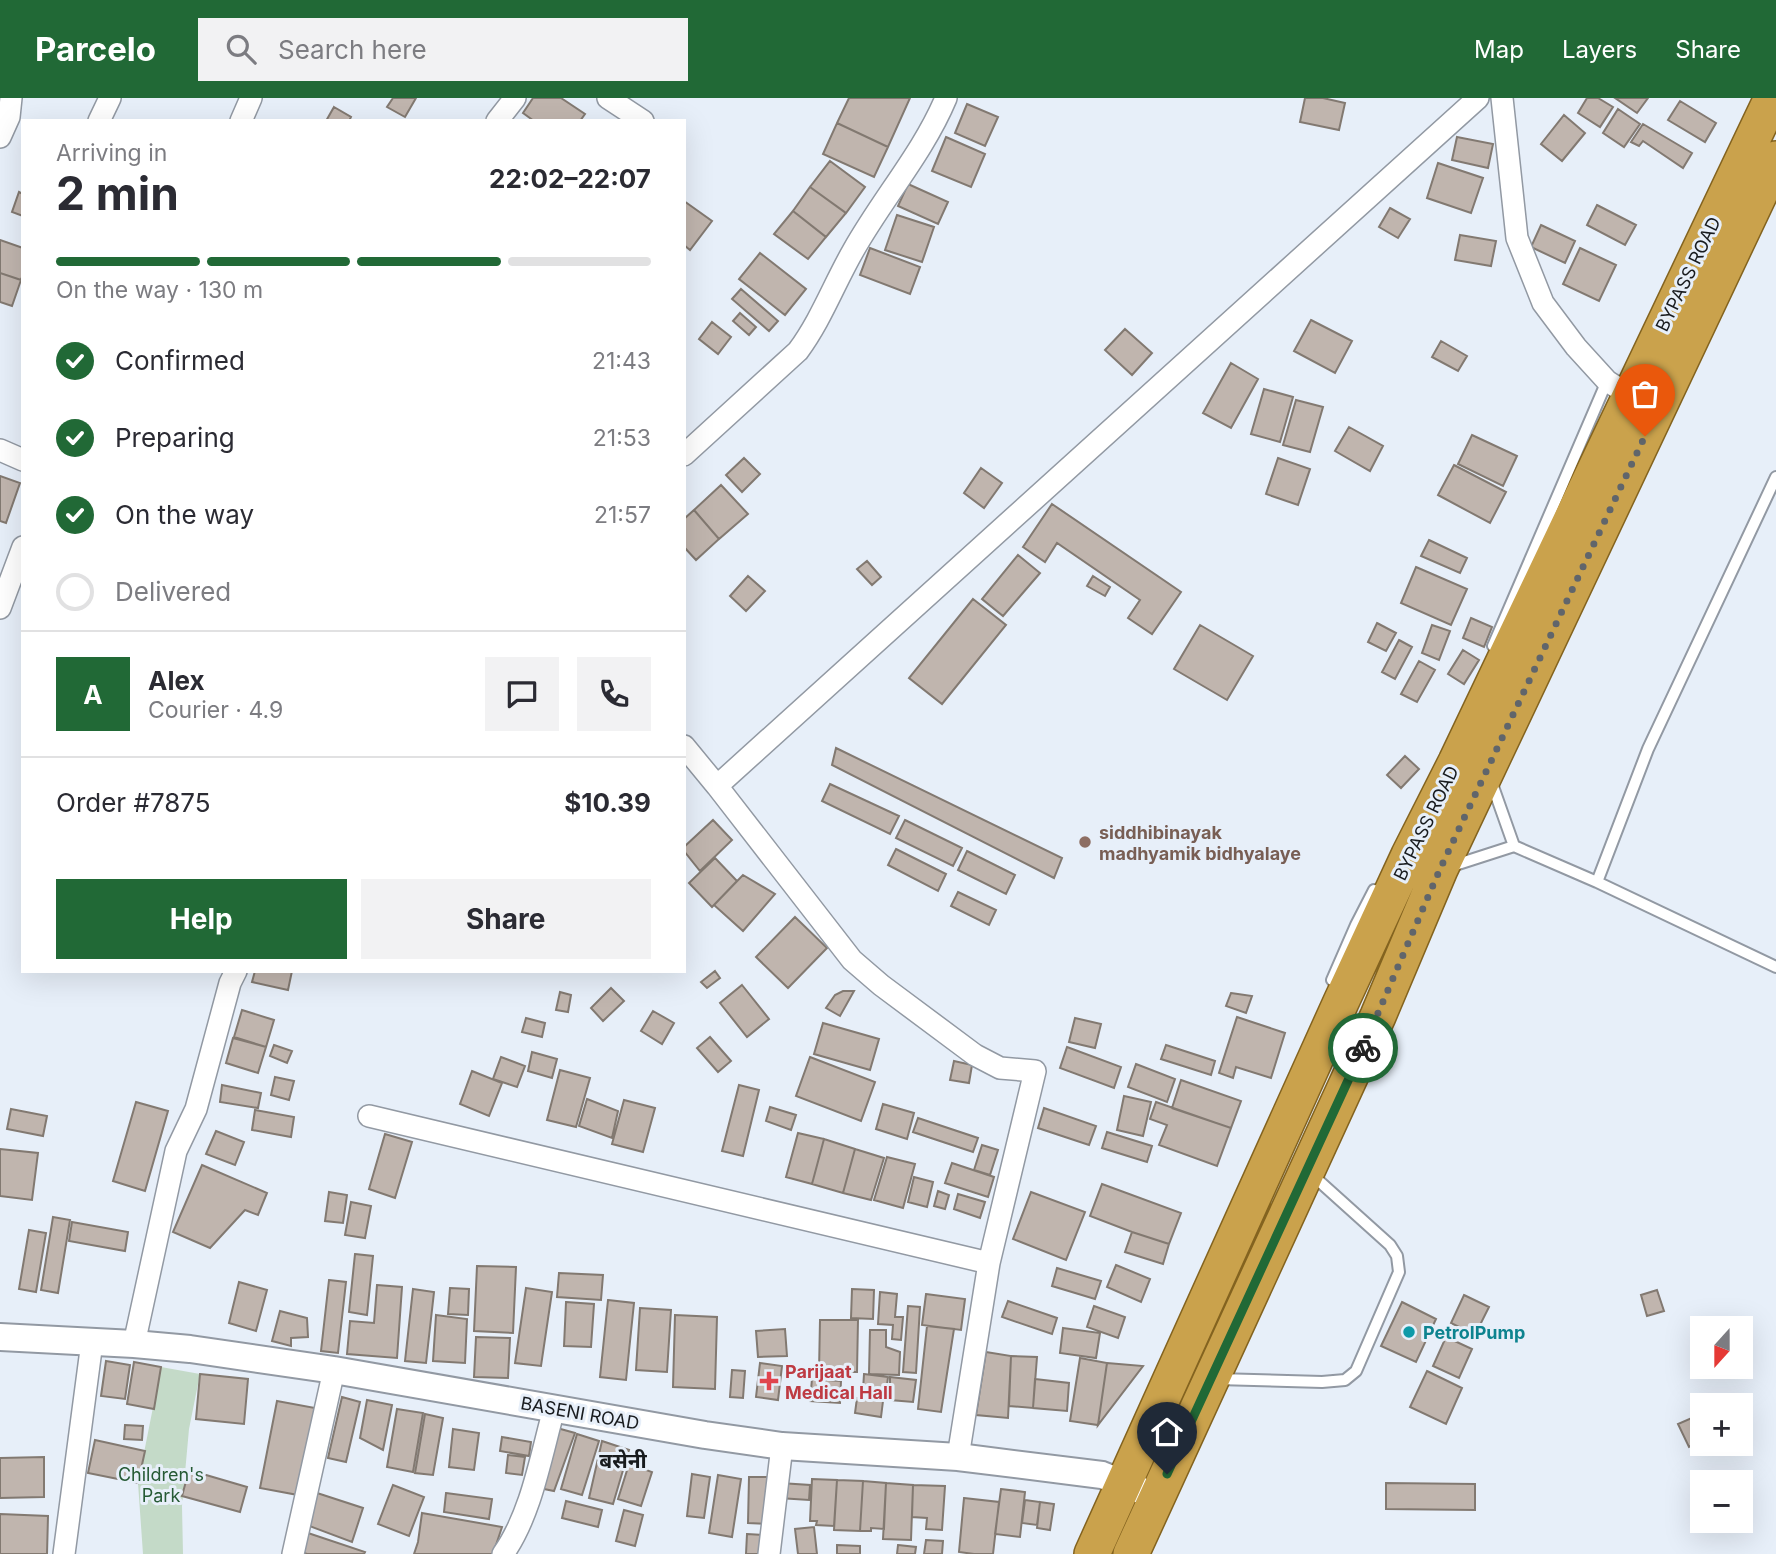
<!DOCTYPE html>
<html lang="en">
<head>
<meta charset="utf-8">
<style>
	body { margin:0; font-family:Inter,"Noto Sans Devanagari",sans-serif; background:#f2f2f3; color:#2b2b33; height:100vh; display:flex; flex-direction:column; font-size:26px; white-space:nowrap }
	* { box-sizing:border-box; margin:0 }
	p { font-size:23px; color:#7c7c81 }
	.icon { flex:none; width:38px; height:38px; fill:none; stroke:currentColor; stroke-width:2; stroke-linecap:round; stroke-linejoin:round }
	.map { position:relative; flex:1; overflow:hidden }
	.side { position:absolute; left:21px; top:21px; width:665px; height:854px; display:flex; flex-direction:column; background:#fff; border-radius:0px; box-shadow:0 7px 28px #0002 }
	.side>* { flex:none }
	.needle { width:46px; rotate:201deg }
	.controls { position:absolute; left:1690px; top:1218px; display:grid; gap:14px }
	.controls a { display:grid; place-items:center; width:63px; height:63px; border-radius:0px; background:#fff; box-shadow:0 7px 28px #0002; font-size:35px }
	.pin { position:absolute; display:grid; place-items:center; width:60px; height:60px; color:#fff; margin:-72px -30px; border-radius:50% 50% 50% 0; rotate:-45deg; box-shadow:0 0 7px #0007 }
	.pin .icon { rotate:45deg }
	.courier { position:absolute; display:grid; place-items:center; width:70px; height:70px; margin:-35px; border:5px solid #216936; border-radius:50%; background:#fff; color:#222; box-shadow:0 2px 9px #0007 }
	.head em { font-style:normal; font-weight:700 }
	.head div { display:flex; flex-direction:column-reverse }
	.head { display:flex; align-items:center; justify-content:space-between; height:119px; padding:0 35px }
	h1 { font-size:46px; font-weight:700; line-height:52px }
	.bar { display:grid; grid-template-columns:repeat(4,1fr); gap:10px 7px; align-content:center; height:84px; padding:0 35px }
	.bar i { height:9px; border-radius:5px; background:#e1e1e2 }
	.bar .on { background:#216936 }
	.bar p { grid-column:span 4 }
	.line { display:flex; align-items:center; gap:18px; padding:0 35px; border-top:2px solid #e1e1e2 }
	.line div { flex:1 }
	.round { display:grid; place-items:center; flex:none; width:74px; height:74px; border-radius:0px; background:#f2f2f3 }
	ol { padding:0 35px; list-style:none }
	li { display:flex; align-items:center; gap:21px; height:77px }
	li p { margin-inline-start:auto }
	li .icon { padding:7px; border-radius:50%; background:#216936; color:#fff; stroke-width:4 }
	li:last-child { color:#7c7c81 }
	li i { width:38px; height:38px; border:4px solid #e1e1e2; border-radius:50% }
	.cta { display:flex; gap:14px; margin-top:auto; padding:14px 35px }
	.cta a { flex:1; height:80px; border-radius:0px; background:#216936; color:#fff; font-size:28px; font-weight:700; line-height:80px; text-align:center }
	.cta a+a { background:#f2f2f3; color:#2b2b33 }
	header { display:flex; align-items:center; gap:42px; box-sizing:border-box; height:98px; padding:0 35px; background:#216936; color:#fff }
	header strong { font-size:33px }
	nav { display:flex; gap:38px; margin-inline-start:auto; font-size:24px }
	.search { width:490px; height:63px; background:#f2f2f3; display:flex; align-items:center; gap:18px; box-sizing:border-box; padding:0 24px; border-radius:0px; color:#7c7c81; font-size:26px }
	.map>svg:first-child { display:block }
	.green { fill:#c4dac8 }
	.building { fill:#c0b5ae; stroke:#827971; stroke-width:2 }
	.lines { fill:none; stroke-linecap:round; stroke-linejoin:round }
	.service-casing { stroke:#9299a3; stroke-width:14 }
	.minor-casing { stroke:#9299a3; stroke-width:24 }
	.tertiary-casing { stroke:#9299a3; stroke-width:30 }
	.trunk-casing { stroke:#83631f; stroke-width:38 }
	.service { stroke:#fff; stroke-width:10 }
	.minor { stroke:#fff; stroke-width:21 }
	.tertiary { stroke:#fff; stroke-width:26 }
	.trunk { stroke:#caa24c; stroke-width:35 }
	.done { stroke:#60656b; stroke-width:7; stroke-dasharray:0 12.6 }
	.route { stroke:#216936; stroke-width:9 }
	.education-dot { fill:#8d6e63; stroke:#e7eff9; stroke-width:2.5 }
	.culture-dot { fill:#0f9aa8; stroke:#e7eff9; stroke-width:2.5 }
	.health-dot { fill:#e0444e; stroke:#e7eff9; stroke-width:2.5 }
	.labels { text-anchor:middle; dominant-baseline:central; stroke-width:6; stroke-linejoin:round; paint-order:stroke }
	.street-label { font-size:18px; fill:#181b1e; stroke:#e7eff9 }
	.education-label { font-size:18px; font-weight:bold; fill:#785e54; stroke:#e7eff9; text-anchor:start }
	.culture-label { font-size:18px; font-weight:bold; fill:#0d838f; stroke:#e7eff9; text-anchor:start }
	.health-label { font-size:18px; font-weight:bold; fill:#be3a42; stroke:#e7eff9; text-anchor:start }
	.park-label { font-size:18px; fill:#265a35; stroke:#e7eff9 }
	.quarter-label { font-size:21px; font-weight:bold; fill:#181b1e; stroke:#e7eff9 }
</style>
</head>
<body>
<header>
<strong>Parcelo</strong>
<div class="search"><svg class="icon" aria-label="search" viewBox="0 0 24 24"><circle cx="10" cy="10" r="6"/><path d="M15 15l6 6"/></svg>Search here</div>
<nav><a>Map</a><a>Layers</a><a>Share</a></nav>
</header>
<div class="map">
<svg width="1776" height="1456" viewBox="0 0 1776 1456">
	<rect width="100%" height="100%" fill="#e7eff9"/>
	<path class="green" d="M161 1269 200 1276 189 1331 182 1408 183 1456H143L138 1385Z"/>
	<path class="building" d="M393 0H416L405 19 387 9Z
		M533 0H561L585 16 580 23H534L523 15Z
		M849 0H910L888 49 837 25Z
		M1305 0H1323L1345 5 1339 32 1300 24Z
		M1587 0H1598L1613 9 1600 29 1578 15Z
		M1615 0H1648L1637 15Z
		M1680 3 1716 25 1705 44 1668 22Z
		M967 6 998 19 985 48 955 35Z
		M334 9 351 19 349 23H326Z
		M1618 11 1640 26 1624 49 1603 35Z
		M1564 17 1585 35 1562 63 1541 46Z
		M837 25 888 49 874 79 823 56Z
		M1643 26 1692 55 1683 70 1643 43 1639 48 1631 44Z
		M946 39 985 56 971 89 932 73Z
		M1457 39 1493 46 1488 70 1452 62Z
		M830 63 865 89 846 115 810 89Z
		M1438 65 1483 80 1471 115 1427 100Z
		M908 86 948 104 938 126 898 108Z
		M810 89 846 115 826 139 793 113Z
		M19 94 23 96V118L12 114Z
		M684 103 712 123 690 152 684 147Z
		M1597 107 1636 127 1625 147 1587 127Z
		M1390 110 1410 121 1398 140 1379 129Z
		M793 113 826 139 808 161 774 136Z
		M897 117 934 129 922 164 885 152Z
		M1541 127 1575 143 1565 165 1531 149Z
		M1460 137 1496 143 1491 168 1455 162Z
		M0 142 23 150V176L21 182 0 175Z
		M870 150 920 169 910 196 860 177Z
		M1580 150 1616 167 1599 203 1563 186Z
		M760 155 806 191 785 217 739 181Z
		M0 175 21 182 12 208 0 204Z
		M741 191 778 223 769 233 732 201Z
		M740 215 756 229 749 237 733 223Z
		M1311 222 1352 243 1335 275 1294 253Z
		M712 224 731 239 718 256 699 241Z
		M1125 231 1152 255 1132 277 1105 252Z
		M1441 243 1467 258 1458 273 1432 259Z
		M1231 265 1258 281 1231 330 1203 315Z
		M1264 291 1293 299 1280 344 1251 336Z
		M1296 302 1323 309 1310 354 1283 347Z
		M1349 329 1383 348 1370 373 1335 353Z
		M1472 337 1517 358 1503 388 1458 366Z
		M744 360 760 376 742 394 726 377Z
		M1278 360 1310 371 1298 407 1266 396Z
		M1454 367 1506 394 1490 425 1438 397Z
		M981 370 1002 385 984 410 964 395Z
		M0 378 20 385 6 425 0 423Z
		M721 387 748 416 719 441 694 412Z
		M1052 406 1181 494 1152 536 1128 520 1140 502 1057 445 1045 464 1023 449Z
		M694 412 719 441 696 462 684 449V421Z
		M1429 442 1467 460 1460 475 1421 458Z
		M1018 457 1040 475 1003 518 982 501Z
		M867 463 881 479 872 487 857 471Z
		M1416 469 1467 491 1451 527 1401 505Z
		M748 478 765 493 746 513 730 498Z
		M1093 478 1110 489 1105 498 1087 488Z
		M973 501 1006 527 942 606 909 580Z
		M1471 520 1492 529 1484 549 1463 540Z
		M1377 525 1396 535 1386 553 1368 544Z
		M1200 527 1253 558 1227 602 1174 571Z
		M1432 527 1450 533 1439 562 1422 555Z
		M1399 542 1412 549 1395 581 1382 574Z
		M1463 552 1479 562 1464 586 1448 576Z
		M1419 563 1435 572 1417 604 1401 596Z
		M836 650 1062 760 1054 780 832 667Z
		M1405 658 1419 671 1401 690 1387 677Z
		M830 686 899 718 890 736 822 703Z
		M713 722 732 742 700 773 684 753V749Z
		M905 722 962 750 953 768 896 740Z
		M896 751 946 776 938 793 888 767Z
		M967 753 1015 777 1006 796 958 772Z
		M715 760 737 783 712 809 689 785Z
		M743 777 775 796 743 833 714 807Z
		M958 794 996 812 989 827 951 808Z
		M795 819 827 850 788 890 756 859Z
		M255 873H292L288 892 252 884Z
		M715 873 720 880 707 890 701 884Z
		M742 887 769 921 747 939 720 905Z
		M611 890 624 903 603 923 591 910Z
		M843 893H854L840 918 826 910 835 897Z
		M560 894 571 897 568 914 556 912Z
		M1231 895 1252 898 1246 915 1226 908Z
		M242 912 274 922 266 949 234 939Z
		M653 913 674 925 662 946 641 933Z
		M1237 919 1285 935 1271 980 1236 969 1233 980 1219 975Z
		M526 920 545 925 542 939 522 934Z
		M1075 920 1101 926 1095 950 1069 944Z
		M823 925 879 941 870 972 814 956Z
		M710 939 731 963 718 974 697 950Z
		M233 940 266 949 258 975 226 965Z
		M274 947 292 953 287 965 270 958Z
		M1166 947 1215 963 1211 977 1161 961Z
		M1067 949 1121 969 1114 990 1060 970Z
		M532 954 557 961 552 980 528 973Z
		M501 959 525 968 517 989 493 981Z
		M810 959 875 984 861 1023 796 998Z
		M954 963 972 967 969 985 950 982Z
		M1136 966 1175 981 1167 1004 1128 989Z
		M560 972 590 980 576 1029 547 1022Z
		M472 973 502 985 489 1018 460 1006Z
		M275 979 294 983 289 1002 271 997Z
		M1181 982 1241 1003 1231 1030 1172 1010Z
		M222 987 261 995 258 1010 220 1004Z
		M739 987 759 992 743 1058 722 1053Z
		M1124 998 1151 1004 1143 1038 1117 1032Z
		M587 1001 618 1013 612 1040 579 1028Z
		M624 1002 655 1010 643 1054 612 1046Z
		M136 1004 168 1013 145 1093 113 1083Z
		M1156 1004 1231 1030 1217 1068 1159 1047 1167 1027 1150 1021Z
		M883 1006 914 1015 907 1041 876 1031Z
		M770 1009 796 1017 791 1032 766 1023Z
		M1044 1010 1096 1028 1089 1047 1038 1030Z
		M11 1011 47 1018 43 1038 7 1031Z
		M255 1012 294 1019 291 1039 252 1032Z
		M918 1020 978 1040 973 1054 913 1034Z
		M216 1033 244 1044 235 1067 206 1056Z
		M1107 1034 1152 1048 1147 1064 1102 1050Z
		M798 1035 824 1041 812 1086 786 1079Z
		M385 1036 412 1044 395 1100 369 1091Z
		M824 1041 855 1051 843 1095 812 1086Z
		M982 1047 998 1052 990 1077 974 1072Z
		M0 1051 38 1055 32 1102 0 1098Z
		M855 1051 884 1060 871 1102 843 1095Z
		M887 1059 915 1066 903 1110 874 1102Z
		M952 1065 994 1079 988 1099 945 1085Z
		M202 1067 267 1095 258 1117 245 1112 210 1150 173 1134Z
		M914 1079 933 1084 927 1109 908 1104Z
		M1102 1086 1181 1115 1169 1146 1132 1134 1090 1118Z
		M938 1093 949 1097 945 1111 934 1108Z
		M329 1094 347 1097 343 1125 325 1123Z
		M1031 1094 1085 1114 1066 1162 1013 1141Z
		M958 1096 985 1104 980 1120 954 1111Z
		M351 1104 371 1108 365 1140 345 1137Z
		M53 1119 70 1122 58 1195 41 1192Z
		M72 1124 128 1134 125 1153 69 1143Z
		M29 1132 46 1135 36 1194 19 1191Z
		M1132 1134 1169 1146 1163 1166 1125 1154Z
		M355 1156 373 1158 367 1217 349 1214Z
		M1116 1167 1150 1181 1141 1204 1107 1189Z
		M477 1168 516 1169 513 1235 474 1233Z
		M1057 1170 1101 1183 1095 1201 1052 1188Z
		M559 1175 603 1177 601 1202 557 1199Z
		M329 1182 346 1184 338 1255 321 1253Z
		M239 1184 267 1192 256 1233 229 1225Z
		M377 1187 402 1189 397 1260 347 1256 350 1223 374 1225Z
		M450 1190 469 1191 468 1217 448 1216Z
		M526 1190 552 1194 541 1268 515 1265Z
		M413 1191 434 1194 426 1265 405 1263Z
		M852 1191 874 1192 873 1221 851 1220Z
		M1657 1192 1664 1213 1647 1218 1641 1197Z
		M880 1194 897 1196 895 1219H903L901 1242 892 1241 893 1227 878 1226Z
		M926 1196 965 1201 961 1232 922 1227Z
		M1464 1197 1489 1209 1475 1237 1451 1225Z
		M608 1202 634 1205 626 1282 600 1279Z
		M1008 1203 1057 1220 1052 1236 1002 1219Z
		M566 1204 594 1206 591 1249 564 1248Z
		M1402 1204 1436 1221 1416 1264 1381 1248Z
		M908 1208 920 1209 916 1275 903 1274Z
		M1094 1208 1125 1219 1118 1240 1087 1229Z
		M640 1210 671 1212 667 1274 636 1272Z
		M280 1213 307 1220 308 1239 291 1240V1248L272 1243Z
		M436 1217 467 1221 465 1265 433 1263Z
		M675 1217 717 1219 715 1291 673 1289Z
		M820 1222H858L857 1274H819Z
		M927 1228 954 1231 941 1314 918 1311Z
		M1063 1230 1100 1235 1096 1260 1060 1255Z
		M785 1231 787 1258 758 1259 756 1233Z
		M870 1232H886V1249L900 1254 899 1277 869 1276Z
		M476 1239 510 1240 508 1280 474 1279Z
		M1446 1239 1472 1251 1459 1280 1433 1268Z
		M986 1254 1011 1258 1008 1320 976 1317Z
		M1011 1258 1037 1259 1033 1310 1009 1308Z
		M1080 1260 1107 1265 1098 1327 1070 1323Z
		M106 1263 130 1267 125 1301 101 1298Z
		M134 1264 161 1269 154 1311 127 1306Z
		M760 1265 782 1268 778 1302 756 1299Z
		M1107 1265 1143 1268 1098 1327Z
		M732 1272 745 1273 743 1300 730 1299Z
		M1427 1273 1462 1290 1446 1326 1410 1309Z
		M200 1276 248 1281 244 1326 196 1321Z
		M864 1276 888 1279 886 1295 863 1292Z
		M890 1279 916 1282 913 1304 890 1302Z
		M812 1281 841 1283 840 1305 810 1303Z
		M1035 1281 1069 1285 1067 1313 1033 1310Z
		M342 1299 360 1304 346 1364 328 1360Z
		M857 1300 883 1303 881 1319 855 1315Z
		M367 1302 392 1307 383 1352 360 1340Z
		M277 1303 315 1310 298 1397 260 1390Z
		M397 1311 423 1315 413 1374 387 1369Z
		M425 1316 443 1320 433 1377 415 1375Z
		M1694 1319 1703 1337V1342L1689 1349 1678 1326Z
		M125 1327 143 1328 142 1342 124 1341Z
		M557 1330 575 1335 554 1393 539 1390Z
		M453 1331 479 1335 474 1372 449 1369Z
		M577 1336 599 1343 582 1397 561 1391Z
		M502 1339 531 1344 529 1358 500 1353Z
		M95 1342 145 1353 138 1385 88 1375Z
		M602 1343 629 1352 613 1406 589 1400Z
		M508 1357 525 1359 522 1377 506 1375Z
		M44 1359V1399L0 1400V1360Z
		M629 1366 652 1374 641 1408 618 1401Z
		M189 1372 247 1389 240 1414 182 1398Z
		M692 1376 710 1379 704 1420 687 1418Z
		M718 1377 741 1381 732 1439 709 1435Z
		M749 1379H768L767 1426 748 1425Z
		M812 1381 837 1382 834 1428 816 1427 817 1423H810Z
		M837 1382 863 1383 860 1433 834 1432Z
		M863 1383 886 1385 884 1431 871 1430V1433H860Z
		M780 1385 810 1387 809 1402 779 1400Z
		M886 1385 913 1387 911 1442 883 1441Z
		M1386 1385 1475 1386V1412L1386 1411Z
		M393 1387 424 1399 409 1438 378 1426Z
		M913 1387 945 1388 942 1432 926 1431 927 1420 912 1419Z
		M1001 1391 1025 1394 1020 1439 995 1436Z
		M314 1394 363 1410 352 1444 304 1426Z
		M446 1395 492 1401 489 1421 444 1414Z
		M964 1400 999 1404 993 1456H974L959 1454Z
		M1025 1402 1040 1404 1037 1427 1022 1425Z
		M566 1403 602 1412 598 1429 562 1420Z
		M1040 1404 1054 1406 1050 1432 1037 1430Z
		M624 1412 643 1417 635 1448 616 1443Z
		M422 1415 502 1429 493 1456H414L418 1444Z
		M0 1416 48 1418 47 1456H0Z
		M814 1429 817 1456H798L795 1431Z
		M305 1434 365 1454 364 1456H307L298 1453Z
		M747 1436 763 1437 762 1456H746Z
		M926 1442 943 1443 942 1456H924Z
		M837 1447 860 1448V1456H837Z
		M898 1447 916 1449 915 1456H897Z"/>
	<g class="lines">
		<defs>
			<path id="service" d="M1493 548 1607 283
				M1491 683 1514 748
				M1452 768 1514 748 1597 784 1776 869
				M1597 784 1648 651 1776 379
				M1332 882 1356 827 1374 792
				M1217 1281 1322 1284 1345 1282 1356 1273 1399 1174 1397 1158 1390 1147 1310 1075"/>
			<path id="minor" d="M608 0 643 23
				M1502 0 1517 140 1543 205 1576 249 1607 283 1640 304
				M99 23 110 0
				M241 23 251 0
				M497 23 515 0
				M0 39 9 19 11 0
				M0 352 23 362
				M684 357 798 253C821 222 834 186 853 153 882 101 923 55 946 0
				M0 510 23 449
				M684 648 717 688 852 862 881 887 975 957 1000 970 1035 973 989 1165 958 1359
				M717 688 1478 0
				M369 1018 989 1165
				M134 1246 176 1053 196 1011 230 885 236 873
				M64 1456 92 1244
				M293 1456 334 1272
				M503 1456C531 1417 541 1358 554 1311
				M769 1456 782 1348"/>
			<path id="tertiary" d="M0 1239 134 1246 190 1251 334 1272 705 1337 782 1348 958 1359 1102 1377 1140 1392"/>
			<path id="trunk" d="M1092 1456 1341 904 1409 757 1456 664 1772 0
				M1131 1456 1378 918 1440 771 1776 61"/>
		</defs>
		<use href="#service" class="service-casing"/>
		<use href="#minor" class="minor-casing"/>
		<use href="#tertiary" class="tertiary-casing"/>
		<use href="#trunk" class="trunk-casing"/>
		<use href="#service" class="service"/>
		<use href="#minor" class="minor"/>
		<use href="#tertiary" class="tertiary"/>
		<use href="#trunk" class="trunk"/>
	</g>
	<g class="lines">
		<path class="done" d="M1363 950 1440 771 1645 338"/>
		<path class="route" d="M1167 1376 1363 950"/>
	</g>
	<circle class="education-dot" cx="1085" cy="744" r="7"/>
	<circle class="culture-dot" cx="1409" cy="1234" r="7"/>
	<path class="health-dot" d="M765.5 1272.5h7v7h7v7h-7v7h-7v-7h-7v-7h7z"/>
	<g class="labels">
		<g class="street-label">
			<text transform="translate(1688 176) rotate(-64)">BYPASS ROAD</text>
			<text transform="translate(1426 725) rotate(-64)">BYPASS ROAD</text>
			<text transform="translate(580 1315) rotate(10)">BASENI ROAD</text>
		</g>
		<g class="education-label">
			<text x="1099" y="734">siddhibinayak<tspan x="1099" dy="21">madhyamik bidhyalaye</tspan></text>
		</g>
		<g class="culture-label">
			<text x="1423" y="1234">PetrolPump</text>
		</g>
		<g class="health-label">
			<text x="785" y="1273">Parijaat<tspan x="785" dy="21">Medical Hall</tspan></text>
		</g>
		<g class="park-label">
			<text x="161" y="1376">Children's<tspan x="161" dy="21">Park</tspan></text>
		</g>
		<g class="quarter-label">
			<text x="623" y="1362">बसेनी</text>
		</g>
	</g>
</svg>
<div class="controls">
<a><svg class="needle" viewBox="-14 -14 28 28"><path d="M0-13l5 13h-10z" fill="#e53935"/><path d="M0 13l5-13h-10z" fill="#7c7c81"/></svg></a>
<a>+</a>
<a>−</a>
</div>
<div class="pin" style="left:1645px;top:338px;background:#ea580c"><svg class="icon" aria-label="bag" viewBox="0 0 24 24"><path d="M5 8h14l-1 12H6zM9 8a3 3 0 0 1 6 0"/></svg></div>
<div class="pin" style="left:1167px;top:1376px;background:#1f2937"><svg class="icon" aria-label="home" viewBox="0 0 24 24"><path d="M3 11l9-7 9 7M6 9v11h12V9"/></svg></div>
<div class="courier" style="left:1363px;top:950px"><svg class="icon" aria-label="bike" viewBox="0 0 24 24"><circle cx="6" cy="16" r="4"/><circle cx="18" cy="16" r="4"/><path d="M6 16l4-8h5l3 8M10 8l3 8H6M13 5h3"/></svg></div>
<section class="side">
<div class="head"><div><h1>2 min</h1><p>Arriving in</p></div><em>22:02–22:07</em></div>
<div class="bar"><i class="on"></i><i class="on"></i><i class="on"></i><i></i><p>On the way · 130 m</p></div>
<ol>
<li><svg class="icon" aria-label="check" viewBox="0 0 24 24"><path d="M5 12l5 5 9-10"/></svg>Confirmed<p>21:43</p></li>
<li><svg class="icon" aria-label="check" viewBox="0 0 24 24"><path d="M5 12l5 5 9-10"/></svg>Preparing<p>21:53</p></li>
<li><svg class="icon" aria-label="check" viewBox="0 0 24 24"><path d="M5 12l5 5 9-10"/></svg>On the way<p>21:57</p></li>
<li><i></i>Delivered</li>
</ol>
<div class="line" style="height:126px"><b class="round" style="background:#216936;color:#fff">A</b><div><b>Alex</b><p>Courier · 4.9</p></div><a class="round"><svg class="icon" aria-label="chat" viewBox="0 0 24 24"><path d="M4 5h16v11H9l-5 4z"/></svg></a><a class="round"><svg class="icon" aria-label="phone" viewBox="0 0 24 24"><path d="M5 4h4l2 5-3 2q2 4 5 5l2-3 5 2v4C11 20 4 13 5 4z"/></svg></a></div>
<div class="line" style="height:91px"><div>Order #7875</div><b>$10.39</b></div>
<div class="cta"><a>Help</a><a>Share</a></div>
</section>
</div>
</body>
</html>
